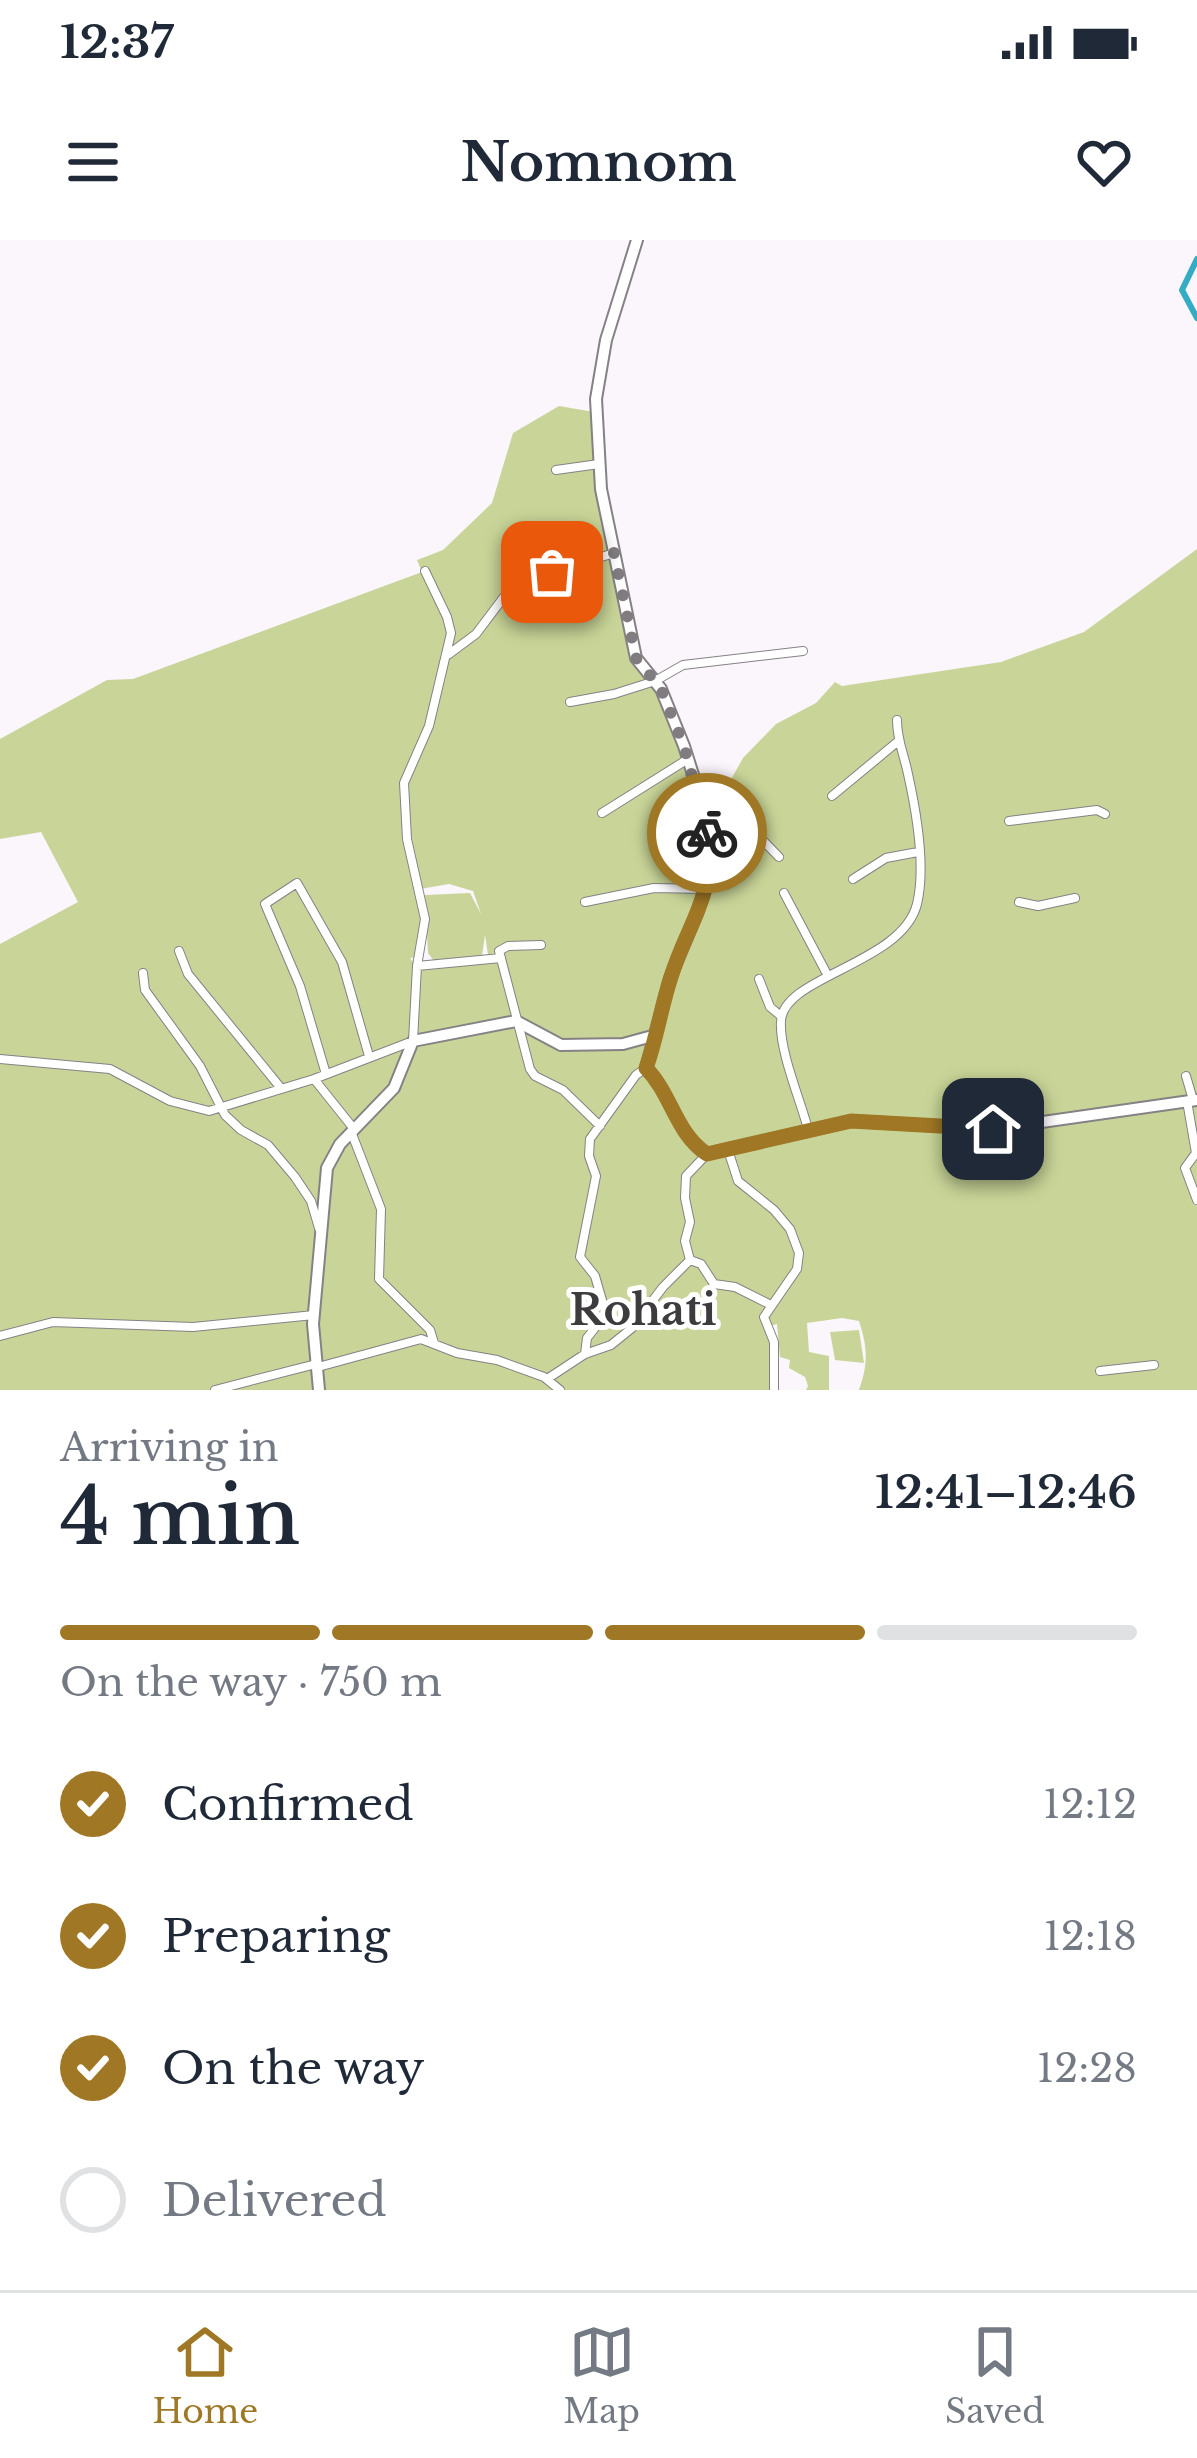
<!DOCTYPE html>
<html lang="en">
<head>
<meta charset="utf-8">
<style>
	body { margin:0; font-family:"Libre Baskerville",serif; background:#f6f6f7; color:#1f2937; height:100vh; display:flex; flex-direction:column; font-size:45px; white-space:nowrap }
	* { box-sizing:border-box; margin:0 }
	p { font-size:39px; color:#747a83 }
	.icon { flex:none; width:66px; height:66px; fill:none; stroke:currentColor; stroke-width:2; stroke-linecap:round; stroke-linejoin:round }
	.map { position:relative; height:1150px; overflow:hidden }
	.details { display:flex; flex-direction:column; background:#fff; flex:1 }
	.details>* { flex:none }
	.pin { position:absolute; display:grid; place-items:center; width:102px; height:102px; color:#fff; margin:-51px; border-radius:24px; box-shadow:0 6px 18px #0006 }
	.courier { position:absolute; display:grid; place-items:center; width:120px; height:120px; margin:-60px; border:9px solid #9f7725; border-radius:50%; background:#fff; color:#222; box-shadow:0 3px 15px #0007 }
	.headline em { font-style:normal; font-weight:600 }
	.headline div { display:flex; flex-direction:column-reverse }
	.headline { display:flex; align-items:center; justify-content:space-between; height:204px; padding:0 60px }
	h1 { font-size:78px; font-weight:600; line-height:90px }
	.bar { display:grid; grid-template-columns:repeat(4,1fr); gap:18px 12px; align-content:center; height:144px; padding:0 60px }
	.bar i { height:15px; border-radius:9px; background:#e0e1e3 }
	.bar .on { background:#9f7725 }
	.bar p { grid-column:span 4 }
	ol { padding:0 60px; list-style:none }
	li { display:flex; align-items:center; gap:36px; height:132px }
	li p { margin-inline-start:auto }
	li .icon { padding:12px; border-radius:50%; background:#9f7725; color:#fff; stroke-width:4 }
	li:last-child { color:#747a83 }
	li i { width:66px; height:66px; border:6px solid #e0e1e3; border-radius:50% }
	.status { display:flex; justify-content:space-between; align-items:center; height:84px; padding:0 60px; background:#fff; direction:ltr }
	.status svg { height:33px; fill:currentColor }
	header { display:flex; justify-content:space-between; align-items:center; height:156px; padding:0 60px; background:#fff; font-size:54px; font-weight:600 }
	.dock { display:flex; justify-content:space-around; align-items:center; height:168px; border-top:3px solid #e0e1e3; background:#fff; font-size:33px; color:#747a83 }
	.dock a { display:grid; justify-items:center; gap:6px }
	.dock .on { color:#9f7725 }
	.map>svg:first-child { display:block }
	.green { fill:#c9d598; fill-rule:evenodd }
	.lines { fill:none; stroke-linecap:round; stroke-linejoin:round }
	.canal { stroke:#34adc4; stroke-width:6 }
	.street-casing { stroke:#858185; stroke-width:10 }
	.secondary-casing { stroke:#858185; stroke-width:14 }
	.street { stroke:#fff; stroke-width:8 }
	.secondary { stroke:#fff; stroke-width:10 }
	.done { stroke:#807c80; stroke-width:12; stroke-dasharray:0 21.6 }
	.route { stroke:#9f7725; stroke-width:15 }
	.labels { text-anchor:middle; dominant-baseline:central; stroke-width:10; stroke-linejoin:round; paint-order:stroke }
	.quarter-label { font-size:42px; font-weight:bold; fill:#3d3b3d; stroke:#fff }
</style>
</head>
<body>
<div class="status"><b>12:37</b><svg viewBox="0 0 49 12"><path d="M0 12V9h3v3zM5 12V6h3v6zM10 12V3h3v9zM15 12V0h3v12zM26 1h20v11H26zM47 4h2v5h-2z"/></svg></div>
<header><svg class="icon" aria-label="menu" viewBox="0 0 24 24"><path d="M4 6h16M4 12h16M4 18h16"/></svg>Nomnom<svg class="icon" aria-label="heart" viewBox="0 0 24 24"><path d="M12 20l-8-8c-3-5 5-10 8-4 3-6 11-1 8 4z"/></svg></header>
<div class="map">
<svg width="1197" height="1150" viewBox="0 0 1197 1150">
	<rect width="100%" height="100%" fill="#fbf6fc"/>
	<path class="green" d="M559 166 594 172 599 249 632 411 638 430 662 453 713 619 729 543 743 518 776 484 816 463 835 442 842 446 1001 422 1084 392 1197 309V1150H859C868 1124 868 1108 859 1081L842 1078 807 1083 809 1112 829 1116V1150H806L808 1146 805 1137 789 1128 790 1120 780 1117 777 1084 770 1086 775 1150H0V704L78 662 41 592 0 599V499L107 440 133 439 422 332 417 320 443 310 492 263 513 193ZM449 644 473 651 481 674 470 653 425 655 428 713 434 721 482 716 485 695 489 721 417 727 410 718 418 717 423 704 420 649Z
		M859 1090 864 1123 835 1120 830 1092Z"/>
	<g class="lines">
		<path class="canal" d="M1197 19 1182 50 1197 78"/>
		<defs>
			<path id="street" d="M556 230 599 224
				M449 414 476 394 513 345 614 313
				M570 462 614 454 655 441 683 425 803 411
				M832 556 896 503
				M602 573 688 519
				M1009 581 1097 570 1105 574
				M714 613 726 569 743 580 779 617
				M853 639 886 618 918 612
				M784 653 828 736
				M585 662 654 648 704 649
				M1019 662 1038 666 1075 658
				M541 705 508 706 499 711 530 829 535 836 563 850 600 886
				M179 711 188 734 280 847
				M417 726 501 718
				M143 733 145 750 200 826 225 875 241 890 268 905 295 937 311 961 319 988
				M759 739 770 767 781 776
				M0 819 110 829 170 861 209 871 314 839 413 801 417 726 425 679 407 599 404 543 429 486 451 393 447 377 425 331
				M326 834 300 746 265 664 297 643 342 722 369 816
				M1186 836 1193 860
				M314 839 354 889
				M1187 861 1196 913 1185 928 1197 960
				M808 889C800 859 779 810 781 781 783 736 902 724 917 664 926 627 916 570 908 534 904 514 897 501 897 480
				M352 894 381 969 379 1039 430 1090 434 1103
				M728 910 738 941 774 970 790 989 799 1013 797 1029 764 1077 774 1102V1150
				M690 1020 701 1024 714 1044 735 1047 771 1065
				M0 1096 53 1082 193 1087 314 1075
				M585 1114 587 1098 606 1074 595 1036 580 1017 596 936 589 916 590 899 636 835 646 828
				M318 1127 421 1099 457 1113 497 1120 544 1137 560 1150
				M1100 1131 1154 1125
				M547 1139 585 1114 611 1105 632 1088 663 1047 690 1020 685 1001 690 982 685 958 686 936 707 914
				M215 1150 316 1124"/>
			<path id="secondary" d="M637 0 606 100 596 159 601 249 636 418 661 449 684 506 701 560 712 624 698 671 670 738 646 828C672 854 676 894 707 914L851 881 993 889 1197 860
				M319 1150 313 1084 327 928 340 904 394 848 413 801 516 781 561 805 623 804 656 795"/>
		</defs>
		<use href="#street" class="street-casing"/>
		<use href="#secondary" class="secondary-casing"/>
		<use href="#street" class="street"/>
		<use href="#secondary" class="secondary"/>
	</g>
	<g class="lines">
		<path class="done" d="M552 332 614 313 636 418 661 449 684 506 707 593"/>
		<path class="route" d="M707 593C717 654 688 682 671 737 661 767 657 798 646 828 672 855 676 894 707 914L851 881 993 889"/>
	</g>
	<g class="labels">
		<g class="quarter-label">
			<text x="643" y="1070">Rohati</text>
		</g>
	</g>
</svg>
<div class="pin" style="left:552px;top:332px;background:#ea580c"><svg class="icon" aria-label="bag" viewBox="0 0 24 24"><path d="M5 8h14l-1 12H6zM9 8a3 3 0 0 1 6 0"/></svg></div>
<div class="pin" style="left:993px;top:889px;background:#1f2937"><svg class="icon" aria-label="home" viewBox="0 0 24 24"><path d="M3 11l9-7 9 7M6 9v11h12V9"/></svg></div>
<div class="courier" style="left:707px;top:593px"><svg class="icon" aria-label="bike" viewBox="0 0 24 24"><circle cx="6" cy="16" r="4"/><circle cx="18" cy="16" r="4"/><path d="M6 16l4-8h5l3 8M10 8l3 8H6M13 5h3"/></svg></div>
</div>
<section class="details">
<div class="headline"><div><h1>4 min</h1><p>Arriving in</p></div><em>12:41–12:46</em></div>
<div class="bar"><i class="on"></i><i class="on"></i><i class="on"></i><i></i><p>On the way · 750 m</p></div>
<ol>
<li><svg class="icon" aria-label="check" viewBox="0 0 24 24"><path d="M5 12l5 5 9-10"/></svg>Confirmed<p>12:12</p></li>
<li><svg class="icon" aria-label="check" viewBox="0 0 24 24"><path d="M5 12l5 5 9-10"/></svg>Preparing<p>12:18</p></li>
<li><svg class="icon" aria-label="check" viewBox="0 0 24 24"><path d="M5 12l5 5 9-10"/></svg>On the way<p>12:28</p></li>
<li><i></i>Delivered</li>
</ol>
</section>
<nav class="dock">
<a class="on"><svg class="icon" aria-label="home" viewBox="0 0 24 24"><path d="M3 11l9-7 9 7M6 9v11h12V9"/></svg>Home</a>
<a><svg class="icon" aria-label="map" viewBox="0 0 24 24"><path d="M3 6l6-2 6 2 6-2v14l-6 2-6-2-6 2zM9 4v14M15 6v14"/></svg>Map</a>
<a><svg class="icon" aria-label="saved" viewBox="0 0 24 24"><path d="M7 4h10v16l-5-4-5 4z"/></svg>Saved</a>
</nav>
</body>
</html>
